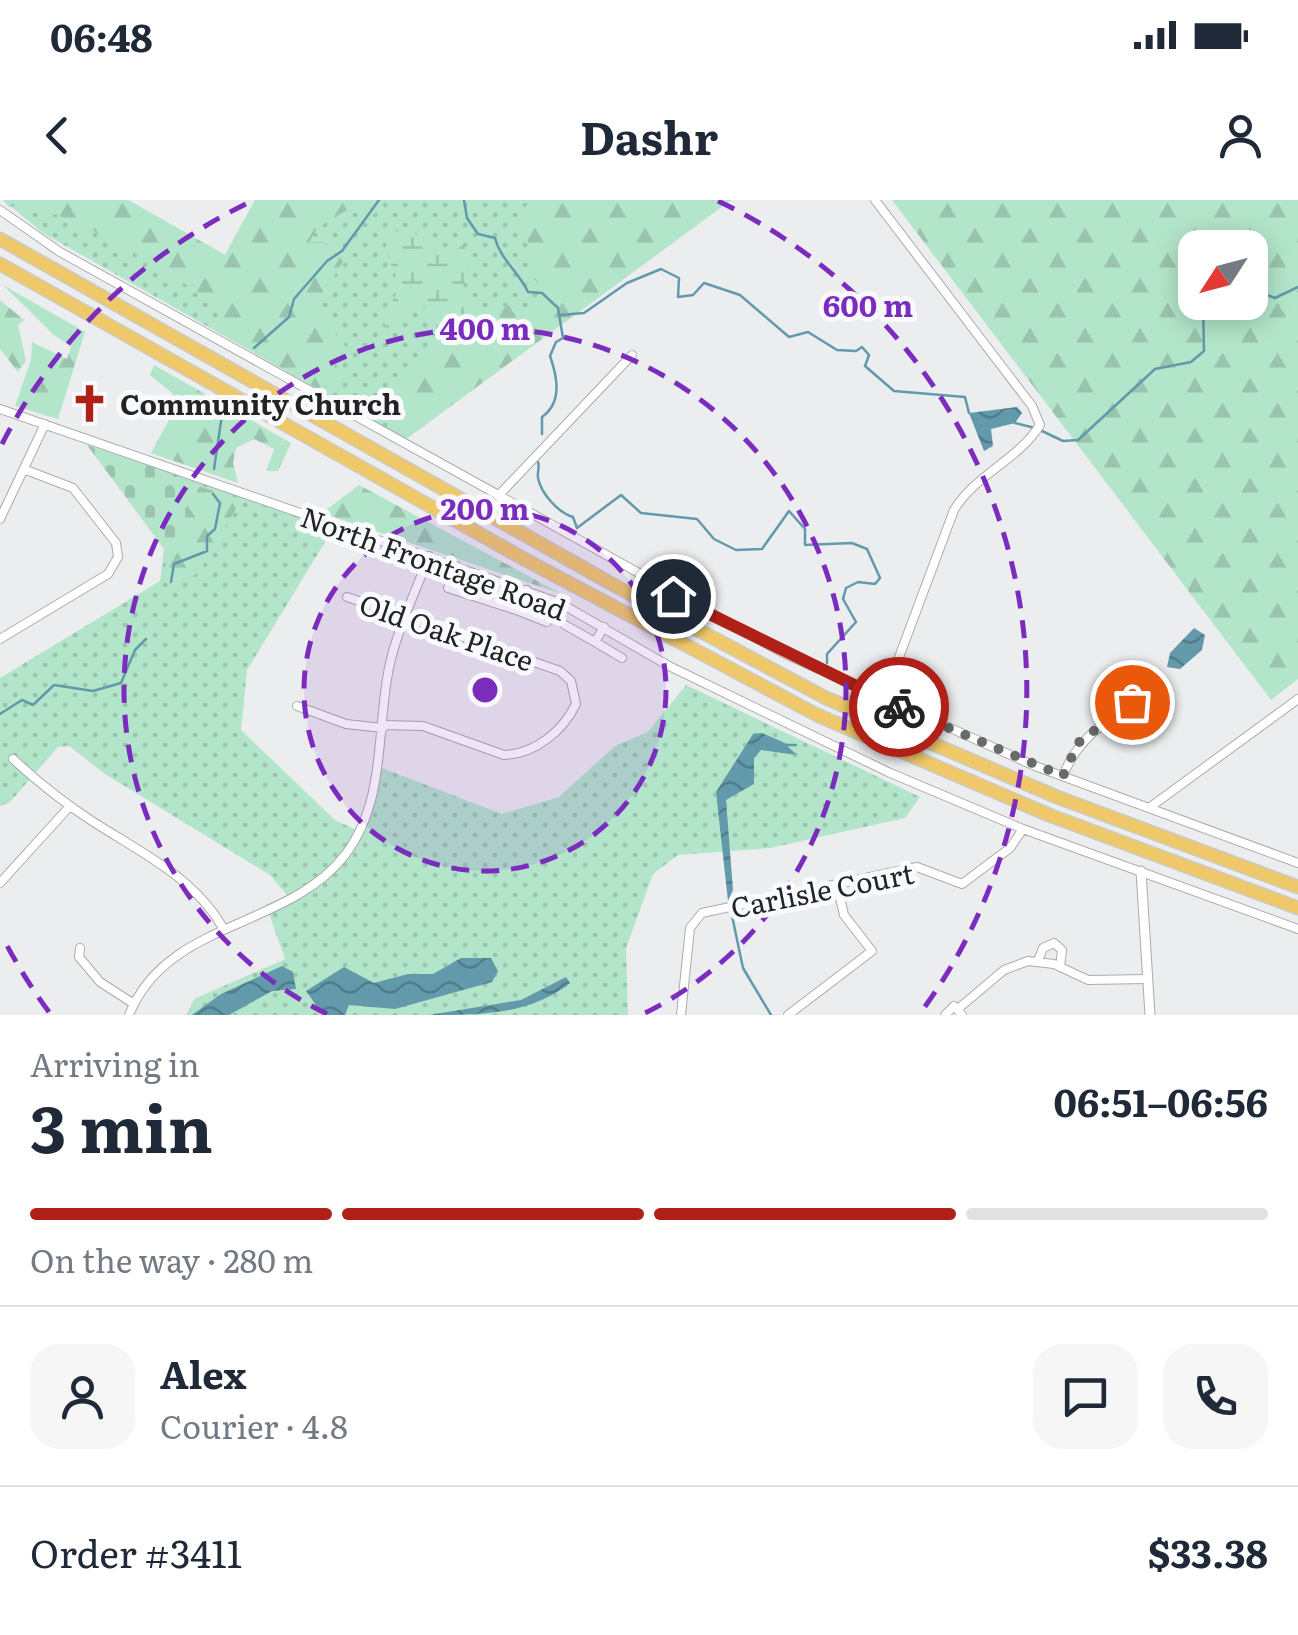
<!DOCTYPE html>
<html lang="en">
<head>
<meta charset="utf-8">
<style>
	body { margin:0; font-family:Literata,serif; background:#f6f6f7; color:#1f2937; height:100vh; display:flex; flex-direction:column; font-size:38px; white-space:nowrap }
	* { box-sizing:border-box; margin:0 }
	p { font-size:32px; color:#747a83 }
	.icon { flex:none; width:55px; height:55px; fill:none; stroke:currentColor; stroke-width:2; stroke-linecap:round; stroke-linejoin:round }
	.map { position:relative; height:815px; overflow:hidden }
	.side { display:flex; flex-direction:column; background:#fff; flex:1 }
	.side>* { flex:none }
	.needle { width:65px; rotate:234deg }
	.fabs { position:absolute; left:1178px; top:30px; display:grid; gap:20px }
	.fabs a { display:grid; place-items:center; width:90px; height:90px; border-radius:20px; background:#fff; box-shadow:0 5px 25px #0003; font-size:50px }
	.pin { position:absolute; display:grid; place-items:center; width:85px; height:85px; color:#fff; margin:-42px; border:5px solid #fff; border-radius:50%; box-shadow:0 2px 10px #0007 }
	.courier { position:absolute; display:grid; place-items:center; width:100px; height:100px; margin:-50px; border:8px solid #b02017; border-radius:50%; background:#fff; color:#222; box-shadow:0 2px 12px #0007 }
	.summary em { font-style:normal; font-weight:700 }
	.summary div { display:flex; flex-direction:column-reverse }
	.summary { display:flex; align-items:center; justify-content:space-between; height:170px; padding:0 30px }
	h1 { font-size:65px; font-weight:700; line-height:75px }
	.bar { display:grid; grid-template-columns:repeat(4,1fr); gap:15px 10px; align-content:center; height:120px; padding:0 30px }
	.bar i { height:12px; border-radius:8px; background:#e0e1e3 }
	.bar .selected { background:#b02017 }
	.bar p { grid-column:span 4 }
	.line { display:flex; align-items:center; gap:25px; padding:0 30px; border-top:2px solid #e0e1e3 }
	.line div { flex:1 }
	.round { display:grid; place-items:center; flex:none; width:105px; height:105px; border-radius:30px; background:#f6f6f7 }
	.status { display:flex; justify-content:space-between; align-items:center; height:70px; padding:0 50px; background:#fff; direction:ltr }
	.status svg { height:28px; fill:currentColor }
	header { display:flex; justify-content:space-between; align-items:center; height:130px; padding:0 30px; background:#fff; font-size:45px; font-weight:700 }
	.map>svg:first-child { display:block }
	.grass { fill:url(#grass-dots) }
	.forest { fill:url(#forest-firs); fill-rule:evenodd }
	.wetland { fill:url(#wetland-marsh) }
	.cemetery { fill:url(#cemetery-stones) }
	.water { fill:url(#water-waves) }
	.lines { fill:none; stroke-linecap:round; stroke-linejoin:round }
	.stream { stroke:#629aab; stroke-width:2.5 }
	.minor-casing { stroke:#aaabad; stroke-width:10 }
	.tertiary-casing { stroke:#aaabad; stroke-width:11 }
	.motorway-casing { stroke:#cacaca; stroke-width:15 }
	.minor { stroke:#fff; stroke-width:8 }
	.tertiary { stroke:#fff; stroke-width:9 }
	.motorway { stroke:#efc969; stroke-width:12 }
	.done { stroke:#696a6b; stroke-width:10; stroke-dasharray:0 18 }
	.route { stroke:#b02017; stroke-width:12 }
	.ring { fill:none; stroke:#7b2cbf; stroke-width:5; stroke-dasharray:18 12 }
	.labels { text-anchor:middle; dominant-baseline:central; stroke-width:10; stroke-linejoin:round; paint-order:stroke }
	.poi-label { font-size:28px; font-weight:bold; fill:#232324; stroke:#f9fafd; text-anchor:start }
	.street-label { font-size:28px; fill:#232324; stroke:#f9fafd }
	.centre { fill:#7b2cbf; stroke:#f9fafd; stroke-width:5 }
	.ring-label { font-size:30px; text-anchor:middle; font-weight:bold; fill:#7b2cbf; stroke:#f9fafd; stroke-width:10; stroke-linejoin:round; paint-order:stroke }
</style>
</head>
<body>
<div class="status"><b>06:48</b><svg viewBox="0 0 49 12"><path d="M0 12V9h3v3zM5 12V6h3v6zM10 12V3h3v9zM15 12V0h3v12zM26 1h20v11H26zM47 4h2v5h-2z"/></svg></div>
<header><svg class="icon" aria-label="back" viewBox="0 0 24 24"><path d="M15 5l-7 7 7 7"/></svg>Dashr<svg class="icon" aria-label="person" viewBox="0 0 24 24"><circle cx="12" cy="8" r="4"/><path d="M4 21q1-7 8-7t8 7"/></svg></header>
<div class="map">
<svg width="1298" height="815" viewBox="0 0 1298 815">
	<defs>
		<pattern id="grass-dots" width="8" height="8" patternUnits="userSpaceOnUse" patternTransform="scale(2.5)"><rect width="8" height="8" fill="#b3e5ca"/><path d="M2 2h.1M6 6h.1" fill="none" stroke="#9ac4ad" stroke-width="1.8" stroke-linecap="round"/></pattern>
		<pattern id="forest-firs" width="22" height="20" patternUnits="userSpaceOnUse" patternTransform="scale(2.5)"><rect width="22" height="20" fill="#b3e5ca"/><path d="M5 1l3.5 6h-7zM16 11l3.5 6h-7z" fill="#9ac4ad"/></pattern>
		<pattern id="wetland-marsh" width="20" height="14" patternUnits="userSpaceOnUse" patternTransform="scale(2.5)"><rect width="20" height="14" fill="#b3e5ca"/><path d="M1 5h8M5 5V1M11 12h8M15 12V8" fill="none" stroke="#9ac4ad"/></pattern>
		<pattern id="cemetery-stones" width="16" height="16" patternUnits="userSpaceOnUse" patternTransform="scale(2.5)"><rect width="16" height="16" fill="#b3e5ca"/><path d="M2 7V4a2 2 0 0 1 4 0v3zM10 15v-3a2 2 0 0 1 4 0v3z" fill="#9ac4ad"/></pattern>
		<pattern id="water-waves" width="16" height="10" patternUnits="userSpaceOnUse" patternTransform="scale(2.5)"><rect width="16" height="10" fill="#629aab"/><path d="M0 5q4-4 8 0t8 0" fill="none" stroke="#507d8b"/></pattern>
	</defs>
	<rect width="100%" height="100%" fill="#ecedef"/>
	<path class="grass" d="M3 0H128L225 55 255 0H731L406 239 43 33Z
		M160 269 333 329 247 470 241 530 335 620 363 633 382 568 502 614 559 597 615 546 648 532 686 485 920 597 905 618 770 648 678 655 653 674 626 748 628 815H186L194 799 285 759 266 705 287 695 270 675 105 574 69 546 58 547 10 602 0 606V478L160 381 164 349 200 323Z"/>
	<path class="forest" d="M3 0H128L225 55 255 0H387L372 16 349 9 318 27 309 42H324L343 61 319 102 324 119 347 148 336 163 341 184 317 188 216 131 221 107C175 78 62 0 9 7Z
		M531 0H731L406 239 387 228 391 192 404 174 477 108 515 105 538 110 547 93 527 72 532 53 519 15Z
		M892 0H1298V479L1271 500ZM1195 48H1250V102H1195Z
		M3 85 85 132 58 219 15 206 31 160 32 142 67 159 71 146 54 135Z
		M0 100 24 120 18 125 26 161 18 172 0 149Z
		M154 165 291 243 278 271H266L274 249 254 239 236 248 233 263 238 283 151 253 176 207 173 194 150 175Z
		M168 276 241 300 199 372 181 383 164 377 168 345 195 322Z
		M359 285 562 394 322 313Z"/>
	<path class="wetland" d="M399 28C419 31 431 48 450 53L463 45 469 56 463 89 477 108 438 143 432 133 435 119 429 107 415 105 387 129 383 119 399 88C395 63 372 45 399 28Z"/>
	<path class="cemetery" d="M87 245 160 269 200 323 164 349Z"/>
	<path class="water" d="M1017 207 1022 213 1015 223 991 229 993 246 984 251 969 213Z
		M1194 428 1205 435 1202 450 1180 469 1167 467 1170 453Z
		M762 533 783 542 797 555 761 550 754 558V584L726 600 733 690 728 701 716 592 753 534Z
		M461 758H491L498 771 492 782 395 809 349 805 345 815H323L306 791 344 767 374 783 408 774H433Z
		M282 766 293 772 296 789 272 791 229 815H192L221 794Z
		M566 777 570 783C530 815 479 815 429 815L521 800Z"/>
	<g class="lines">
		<path class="stream" d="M464 0 467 18 478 34 495 38C500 59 519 72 528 92L542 93 558 108 563 138 556 142 550 156C557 176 563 202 542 217V234
			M1250 89 1275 98 1298 87
			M561 115 584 113 627 83 661 69 679 78 678 97 693 95 704 83 740 95 789 137 808 132 837 150 856 151 862 147 869 155 865 166 894 191 965 197 969 213
			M254 148 289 117 294 99 327 61 342 51 379 0
			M1015 223 1035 228
			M1042 231 1063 241 1078 240 1155 169 1191 162 1204 151 1203 102
			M538 262C540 267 537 272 538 278 541 294 559 313 573 317L577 328 621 295 641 313 697 319 714 339 736 350 762 349 789 311 805 329V345L852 343 867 349 880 378 875 384 858 382 846 388 843 399 856 422 827 454V463
			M214 269 223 208
			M171 382 174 364 207 351V336L215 329 220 303 213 294
			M0 514 22 500 33 505 54 485 93 491 121 483 135 450 146 439
			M785 545H796
			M731 711 743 768 771 815"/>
		<defs>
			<path id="minor" d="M875 0 1032 206 1040 225C1018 260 976 274 954 310L883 500
				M0 10 60 52 785 454 1035 566 1298 663
				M0 209 560 403 669 466 888 572 1023 629 1298 729
				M498 296 632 155
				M0 319 45 224
				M457 366 448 388 519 411 527 390
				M347 397 560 471 571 481 576 504C563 531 535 554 504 555L423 526 383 525
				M519 411 547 422
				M565 425 595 442 604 427
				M0 439 108 374 118 357 116 343 73 288 26 270
				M595 442 622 458
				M297 506 346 524 383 528
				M13 559C38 582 64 603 92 621 140 652 194 677 223 728
				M1063 576C1080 532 1112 522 1143 489
				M1149 608 1298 499
				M0 683 70 606
				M80 748 79 757 100 782 134 804
				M1038 761 1043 748 1054 743 1062 750 1060 767
				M959 808 1004 770 1028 761 1054 764 1088 780 1148 779
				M129 815C167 720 288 729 345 655 384 604 377 539 387 479 393 438 414 396 429 356
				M681 815 690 728 702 713 917 667 962 684 1010 648 1023 629
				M788 815 872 751 844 715 837 685
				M945 815 954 806 962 815"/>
			<path id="tertiary" d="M1141 671 1150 815"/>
			<path id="motorway" d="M0 39 610 383 826 498 1057 597 1298 687
				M0 64 524 359 817 515 1049 615 1298 708"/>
		</defs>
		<use href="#minor" class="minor-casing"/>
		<use href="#tertiary" class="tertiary-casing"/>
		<use href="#motorway" class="motorway-casing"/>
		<use href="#minor" class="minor"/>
		<use href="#tertiary" class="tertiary"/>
		<use href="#motorway" class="motorway"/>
	</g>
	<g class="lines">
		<path class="done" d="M899 507 1063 576 1078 543 1132 502"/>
		<path class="route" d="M673 396 899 507"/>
	</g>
	<circle cx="485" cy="490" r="181" fill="#7b2cbf" fill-opacity=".12"/>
	<g class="ring">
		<circle cx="485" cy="490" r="181"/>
		<path d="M327 814A361 361 0 1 1 643 814"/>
		<path d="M49 812A542 542 0 0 1 2 736M2 244A542 542 0 0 1 252 1M718 1A542 542 0 0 1 921 812"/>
	</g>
	<defs>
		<symbol id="church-bare" viewBox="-9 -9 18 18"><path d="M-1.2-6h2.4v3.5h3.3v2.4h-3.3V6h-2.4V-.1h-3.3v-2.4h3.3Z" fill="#b02017" stroke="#f9fafd" stroke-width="2.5" paint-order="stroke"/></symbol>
	</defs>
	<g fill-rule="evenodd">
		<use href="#church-bare" x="62" y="176" width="55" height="55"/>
	</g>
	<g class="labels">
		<g class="poi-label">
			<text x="120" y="203">Community Church</text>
		</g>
		<g class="street-label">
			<text transform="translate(434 362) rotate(20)">North Frontage Road</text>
			<text transform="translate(447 431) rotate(19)">Old Oak Place</text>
			<text transform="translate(822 689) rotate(-11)">Carlisle Court</text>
		</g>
	</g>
	<circle cx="485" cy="490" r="15" class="centre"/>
	<g class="ring-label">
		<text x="868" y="117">600 m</text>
		<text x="485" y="140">400 m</text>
		<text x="485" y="320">200 m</text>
	</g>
</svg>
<div class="fabs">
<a><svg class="needle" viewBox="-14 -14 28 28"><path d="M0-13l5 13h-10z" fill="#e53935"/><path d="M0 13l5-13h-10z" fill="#747a83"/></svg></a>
</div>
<div class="pin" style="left:1132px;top:502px;background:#ea580c"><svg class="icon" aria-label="bag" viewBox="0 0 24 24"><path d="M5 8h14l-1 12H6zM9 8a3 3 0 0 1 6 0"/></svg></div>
<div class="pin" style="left:673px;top:396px;background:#1f2937"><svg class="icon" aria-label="home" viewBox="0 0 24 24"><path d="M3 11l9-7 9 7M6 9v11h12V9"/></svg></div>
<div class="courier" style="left:899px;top:507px"><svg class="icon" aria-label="bike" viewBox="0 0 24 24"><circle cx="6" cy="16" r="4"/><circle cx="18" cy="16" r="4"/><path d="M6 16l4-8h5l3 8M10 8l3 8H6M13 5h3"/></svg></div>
</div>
<section class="side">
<div class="summary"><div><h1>3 min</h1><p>Arriving in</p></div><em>06:51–06:56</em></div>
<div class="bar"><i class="selected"></i><i class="selected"></i><i class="selected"></i><i></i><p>On the way · 280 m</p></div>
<div class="line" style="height:180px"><a class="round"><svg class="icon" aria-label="person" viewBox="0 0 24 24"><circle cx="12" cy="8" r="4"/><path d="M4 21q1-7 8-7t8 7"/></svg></a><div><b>Alex</b><p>Courier · 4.8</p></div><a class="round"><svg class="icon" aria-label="chat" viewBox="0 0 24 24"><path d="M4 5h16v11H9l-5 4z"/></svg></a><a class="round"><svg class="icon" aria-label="phone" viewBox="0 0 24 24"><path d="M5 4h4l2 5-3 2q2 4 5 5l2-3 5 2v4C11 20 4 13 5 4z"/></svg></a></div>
<div class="line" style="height:130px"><div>Order #3411</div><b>$33.38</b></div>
</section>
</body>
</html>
